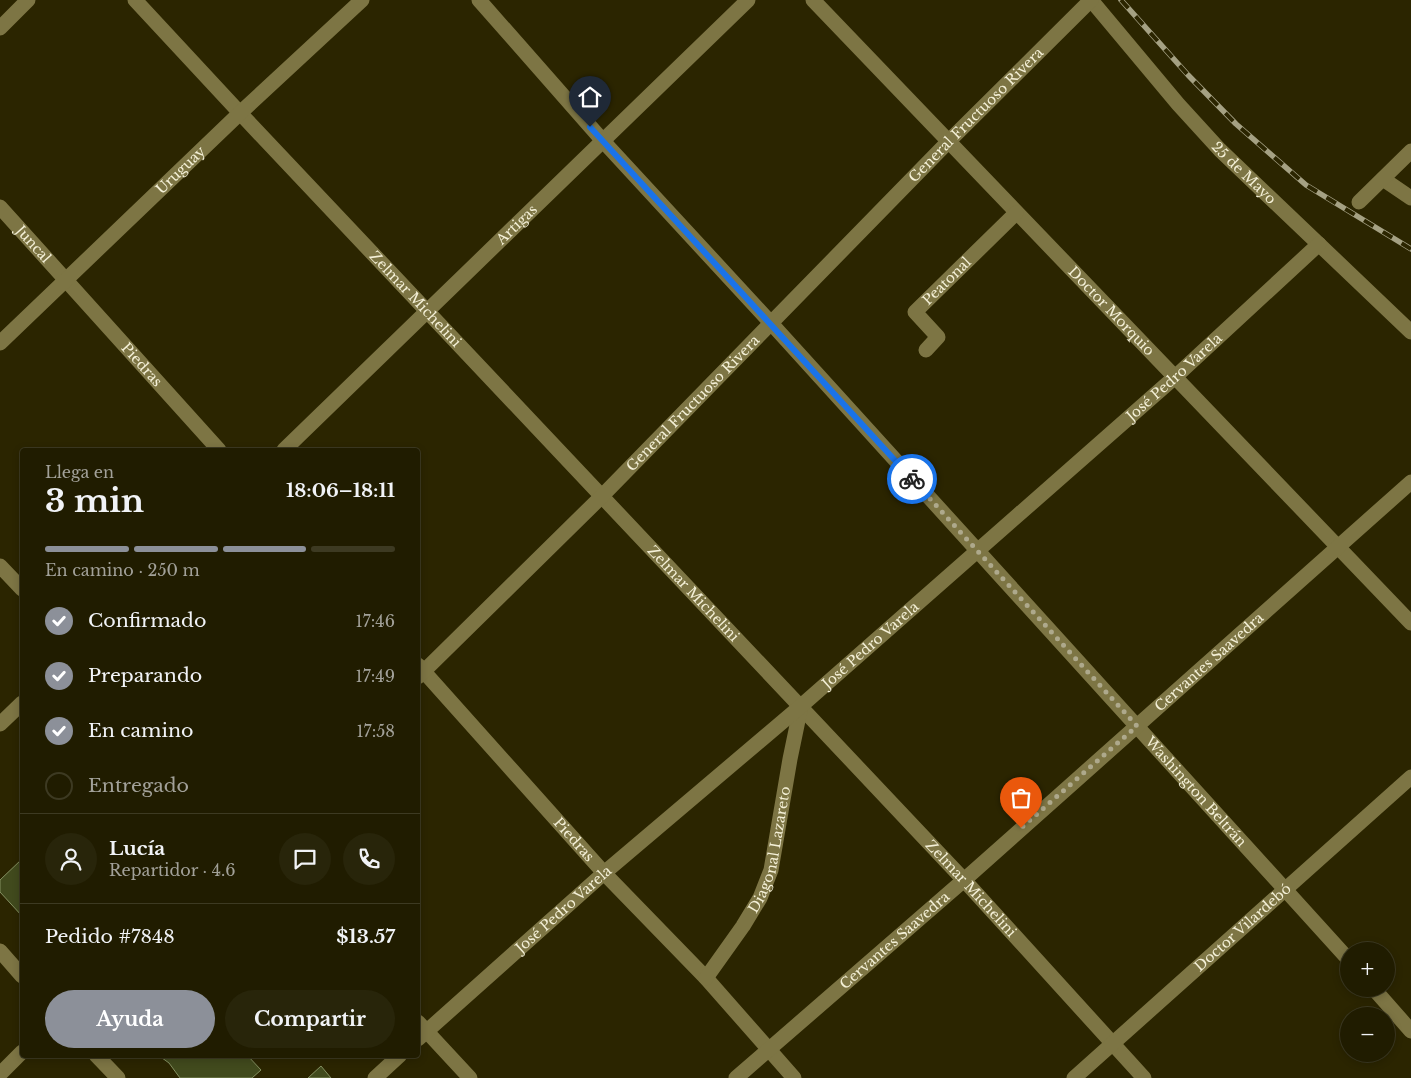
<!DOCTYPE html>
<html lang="es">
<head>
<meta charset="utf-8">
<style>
	body { margin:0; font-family:"Libre Baskerville",serif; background:#28250a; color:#f1f3f6; height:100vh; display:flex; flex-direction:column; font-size:19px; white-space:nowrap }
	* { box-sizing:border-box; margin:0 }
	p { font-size:16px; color:#a2a199 }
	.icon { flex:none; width:28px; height:28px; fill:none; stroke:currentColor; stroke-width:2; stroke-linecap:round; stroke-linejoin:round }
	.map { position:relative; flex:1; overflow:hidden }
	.panel { position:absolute; left:20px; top:448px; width:400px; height:610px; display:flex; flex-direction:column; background:#201c00; border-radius:5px; box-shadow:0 2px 8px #0003,0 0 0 1px #3d3a22 }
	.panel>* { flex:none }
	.fabs { position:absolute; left:1340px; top:942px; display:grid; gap:10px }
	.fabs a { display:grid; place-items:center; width:55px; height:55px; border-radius:50%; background:#201c00; box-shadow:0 2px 8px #0003,0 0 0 1px #3d3a22; font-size:25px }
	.pin { position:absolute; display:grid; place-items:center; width:42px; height:42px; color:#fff; margin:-51px -21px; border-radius:50% 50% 50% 0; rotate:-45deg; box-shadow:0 0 5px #0007 }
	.pin .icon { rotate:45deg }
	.courier { position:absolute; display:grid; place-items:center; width:50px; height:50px; margin:-25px; border:4px solid #1a73e8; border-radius:50%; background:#fff; color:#222; box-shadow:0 1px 6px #0007 }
	.overview em { font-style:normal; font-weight:800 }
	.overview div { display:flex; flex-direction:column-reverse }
	.overview { display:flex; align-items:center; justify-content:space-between; height:85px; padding:0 25px }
	h1 { font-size:32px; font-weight:800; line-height:38px }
	.bar { display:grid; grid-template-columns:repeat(4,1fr); gap:8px 5px; align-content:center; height:60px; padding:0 25px }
	.bar i { height:6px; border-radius:4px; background:#3d3a22 }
	.bar .active { background:#8c9099 }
	.bar p { grid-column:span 4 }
	.line { display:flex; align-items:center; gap:12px; padding:0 25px; border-top:1px solid #3d3a22 }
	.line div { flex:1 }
	.round { display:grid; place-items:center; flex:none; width:52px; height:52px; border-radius:26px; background:#28250a }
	ol { padding:0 25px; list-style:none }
	li { display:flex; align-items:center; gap:15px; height:55px }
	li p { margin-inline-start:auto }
	li .icon { padding:5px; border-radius:50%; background:#8c9099; color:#fff; stroke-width:4 }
	li:last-child { color:#a2a199 }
	li i { width:28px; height:28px; border:2px solid #3d3a22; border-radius:50% }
	.cta { display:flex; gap:10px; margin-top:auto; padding:10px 25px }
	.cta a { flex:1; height:58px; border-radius:30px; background:#8c9099; color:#fff; font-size:20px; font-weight:800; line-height:58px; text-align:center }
	.cta a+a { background:#28250a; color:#f1f3f6 }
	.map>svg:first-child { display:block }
	.building { fill:#414a1d; stroke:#849061 }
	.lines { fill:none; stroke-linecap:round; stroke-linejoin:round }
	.minor { stroke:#7d7544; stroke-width:15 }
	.rail-casing { stroke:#a5a183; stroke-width:5.5 }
	.rail { stroke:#2b2500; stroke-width:4; stroke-dasharray:11; stroke-linecap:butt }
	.done { stroke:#aea98c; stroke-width:5; stroke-dasharray:0 9 }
	.route { stroke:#1a73e8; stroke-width:6 }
	.labels { text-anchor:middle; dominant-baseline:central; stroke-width:5; stroke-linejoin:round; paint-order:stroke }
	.street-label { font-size:14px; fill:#f4f0d7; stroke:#2b2500 }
</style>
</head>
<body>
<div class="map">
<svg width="1411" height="1078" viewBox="0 0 1411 1078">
	<rect width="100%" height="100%" fill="#2b2500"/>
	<path class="building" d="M22 859V916L0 892V880Z
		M158 1055H247L261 1070 252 1078H180L169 1063Z
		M321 1066 331 1078H308Z"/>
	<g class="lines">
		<g class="minor">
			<path id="s1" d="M135 0 240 113 964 880 1144 1078"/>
			<path id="s2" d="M479 0 603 141 770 322 1349 960"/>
			<path id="s3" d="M813 0 1411 623"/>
			<path id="s4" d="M1091 0 1178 104 1220 150 1411 332"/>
			<path d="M0 28 28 0"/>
			<path d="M1383 179 1411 198"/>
			<path d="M1359 202 1411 151"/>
			<path id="s5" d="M0 207 219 450"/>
			<path id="s6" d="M0 343 240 113 362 0"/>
			<path id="s7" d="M926 350 938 337 915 312 1016 213"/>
			<path id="s8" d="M284 450 748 0"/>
			<path d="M0 566 22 589"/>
			<path id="s9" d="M418 665 604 873 706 978 794 1078"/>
			<path id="s10" d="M418 677 602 496 948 142 1091 0"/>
			<path d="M0 724 22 703"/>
			<path d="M0 951 22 976"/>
			<path id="s11" d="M706 978 743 926 760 898 771 870 790 759 801 706"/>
			<path d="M1374 989 1411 1031"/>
			<path d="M418 1022 470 1078"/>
			<path id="s12" d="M418 1039 604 873 801 706 1175 377 1319 244"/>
			<path d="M96 1055 118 1078"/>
			<path d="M0 1074 22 1052"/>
			<path d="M375 1078 400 1055"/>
			<path id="s13" d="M736 1078 964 880 1411 482"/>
			<path id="s14" d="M1074 1078 1411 777"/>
		</g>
		<defs>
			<path id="rail" d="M1121 0 1188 75 1236 124 1306 185 1411 249"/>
		</defs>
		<use href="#rail" class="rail-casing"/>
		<use href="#rail" class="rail"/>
	</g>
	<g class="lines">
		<path class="done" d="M912 479 1137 726 1021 828"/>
		<path class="route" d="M590 127 912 479"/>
	</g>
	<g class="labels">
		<g class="street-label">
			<text stroke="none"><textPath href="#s10" startOffset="792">General Fructuoso Rivera</textPath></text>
			<text stroke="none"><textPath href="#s6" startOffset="250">Uruguay</textPath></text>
			<text stroke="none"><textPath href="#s4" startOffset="231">25 de Mayo</textPath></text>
			<text stroke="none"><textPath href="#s8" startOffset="324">Artigas</textPath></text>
			<text stroke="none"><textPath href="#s5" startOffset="50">Juncal</textPath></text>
			<text stroke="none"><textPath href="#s7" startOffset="96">Peatonal</textPath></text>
			<text stroke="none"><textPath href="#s1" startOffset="410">Zelmar Michelini</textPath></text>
			<text stroke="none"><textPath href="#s3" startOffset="431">Doctor Morquio</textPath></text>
			<text stroke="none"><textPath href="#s5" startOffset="212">Piedras</textPath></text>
			<text stroke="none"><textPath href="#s12" startOffset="1005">José Pedro Varela</textPath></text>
			<text stroke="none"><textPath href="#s10" startOffset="388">General Fructuoso Rivera</textPath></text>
			<text stroke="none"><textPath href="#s1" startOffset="815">Zelmar Michelini</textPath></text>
			<text stroke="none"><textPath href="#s12" startOffset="600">José Pedro Varela</textPath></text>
			<text stroke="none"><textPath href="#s13" startOffset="630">Cervantes Saavedra</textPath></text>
			<text stroke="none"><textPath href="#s2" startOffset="1068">Washington Beltrán</textPath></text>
			<text stroke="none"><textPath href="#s9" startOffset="234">Piedras</textPath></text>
			<text stroke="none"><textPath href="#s11" startOffset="146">Diagonal Lazareto</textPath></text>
			<text stroke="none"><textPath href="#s1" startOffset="1220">Zelmar Michelini</textPath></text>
			<text stroke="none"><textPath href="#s12" startOffset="195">José Pedro Varela</textPath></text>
			<text stroke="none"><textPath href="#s14" startOffset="226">Doctor Vilardebó</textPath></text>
			<text stroke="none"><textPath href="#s13" startOffset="210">Cervantes Saavedra</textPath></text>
		</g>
	</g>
</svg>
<div class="fabs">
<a>+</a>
<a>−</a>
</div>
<div class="pin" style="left:1021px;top:828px;background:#ea580c"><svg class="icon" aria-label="bag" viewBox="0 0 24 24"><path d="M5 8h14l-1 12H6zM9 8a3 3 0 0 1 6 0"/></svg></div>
<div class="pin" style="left:590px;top:127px;background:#1f2937"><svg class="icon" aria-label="home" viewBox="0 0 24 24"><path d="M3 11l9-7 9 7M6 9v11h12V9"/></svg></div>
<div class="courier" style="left:912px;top:479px"><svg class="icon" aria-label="bike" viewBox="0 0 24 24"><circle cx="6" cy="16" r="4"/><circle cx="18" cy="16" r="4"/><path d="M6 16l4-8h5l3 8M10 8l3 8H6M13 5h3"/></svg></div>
<section class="panel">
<div class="overview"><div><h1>3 min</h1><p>Llega en</p></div><em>18:06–18:11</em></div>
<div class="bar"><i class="active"></i><i class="active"></i><i class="active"></i><i></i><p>En camino · 250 m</p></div>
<ol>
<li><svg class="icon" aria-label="check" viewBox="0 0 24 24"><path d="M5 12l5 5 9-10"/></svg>Confirmado<p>17:46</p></li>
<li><svg class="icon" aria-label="check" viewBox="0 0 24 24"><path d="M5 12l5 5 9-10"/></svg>Preparando<p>17:49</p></li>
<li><svg class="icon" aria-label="check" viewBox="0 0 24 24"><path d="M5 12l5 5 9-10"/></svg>En camino<p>17:58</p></li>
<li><i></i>Entregado</li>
</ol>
<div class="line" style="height:90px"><a class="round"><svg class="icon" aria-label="person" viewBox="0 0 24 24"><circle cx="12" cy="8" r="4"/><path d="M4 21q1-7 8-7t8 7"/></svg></a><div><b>Lucía</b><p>Repartidor · 4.6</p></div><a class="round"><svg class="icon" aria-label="chat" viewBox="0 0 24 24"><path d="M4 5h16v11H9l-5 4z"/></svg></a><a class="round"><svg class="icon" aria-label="phone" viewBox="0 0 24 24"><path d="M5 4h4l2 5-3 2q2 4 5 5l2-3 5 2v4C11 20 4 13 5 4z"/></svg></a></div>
<div class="line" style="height:65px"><div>Pedido #7848</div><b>$13.57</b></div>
<div class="cta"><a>Ayuda</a><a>Compartir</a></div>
</section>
</div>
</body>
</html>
